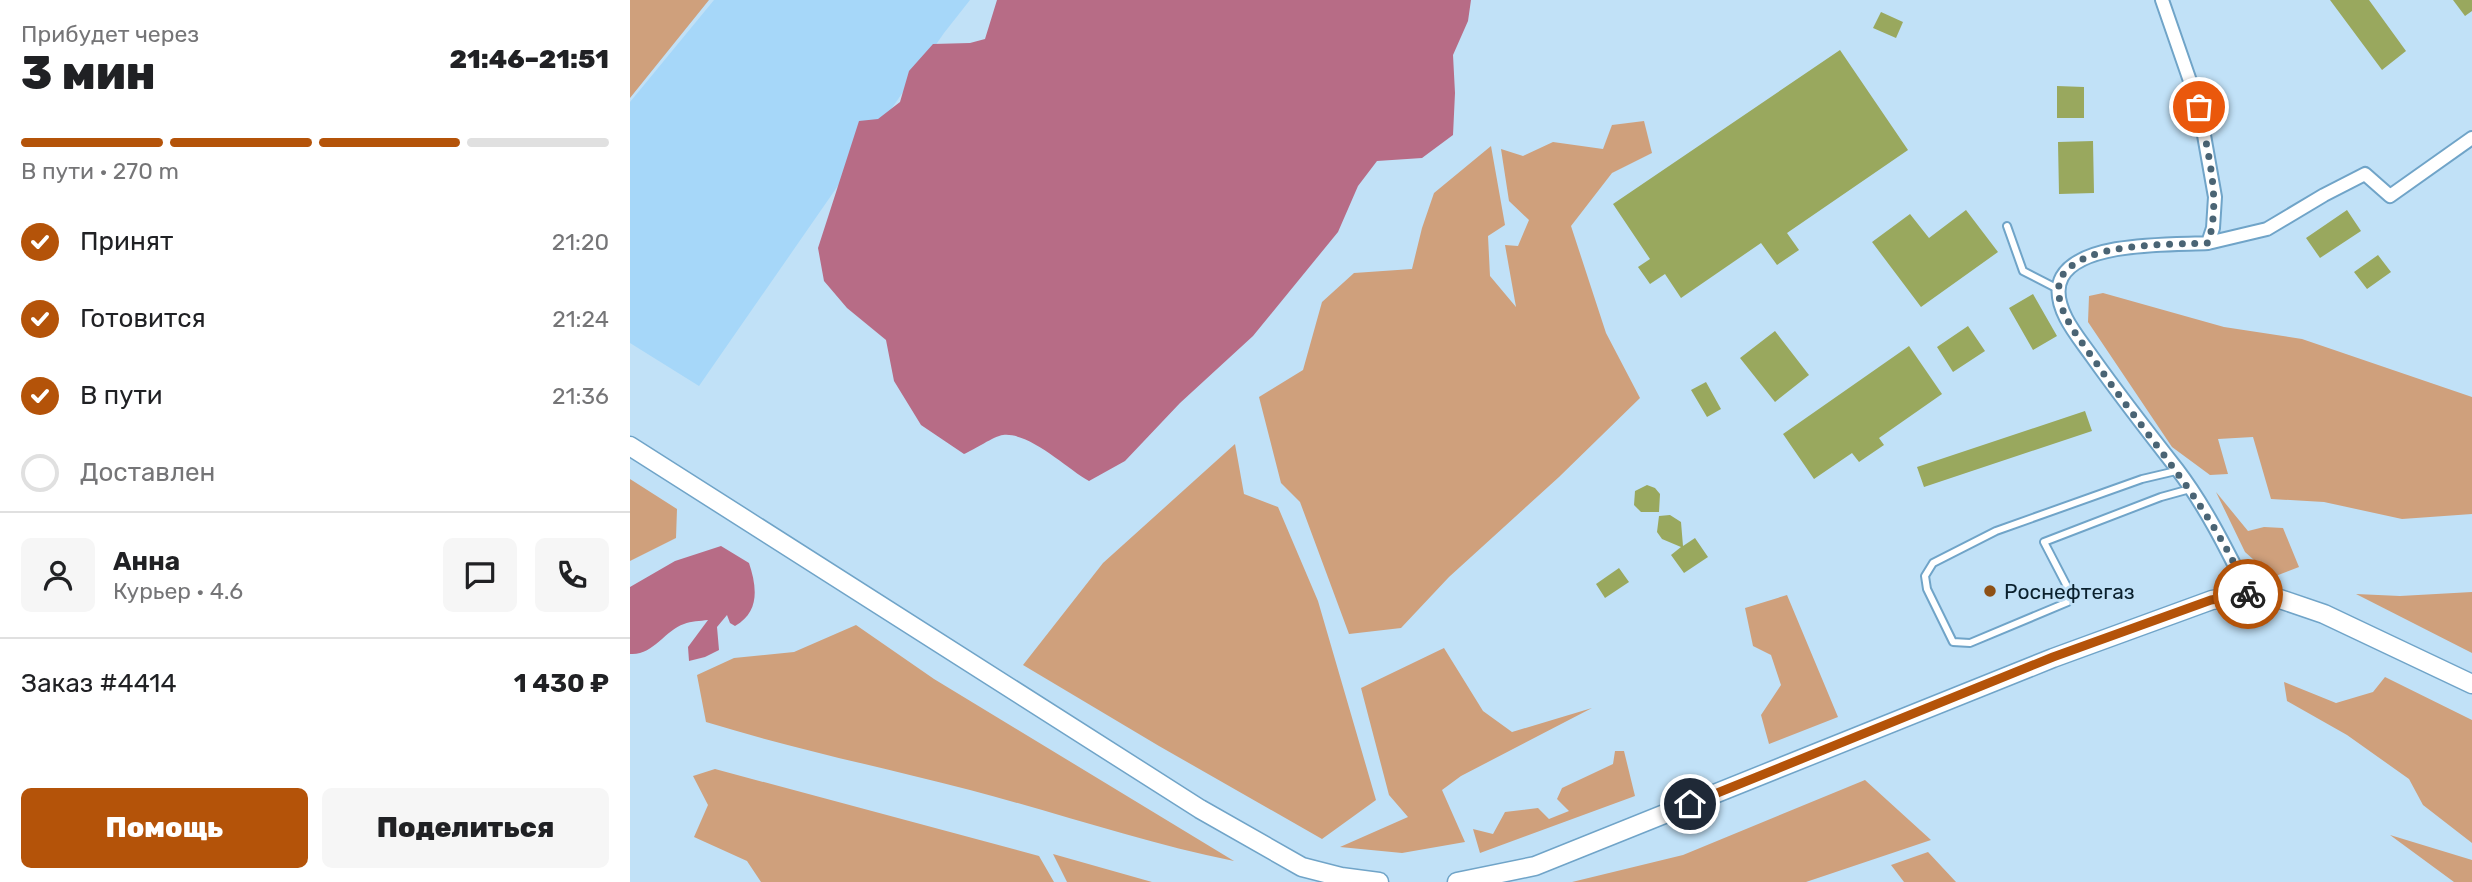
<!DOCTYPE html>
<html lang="ru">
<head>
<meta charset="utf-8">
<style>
	body { margin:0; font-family:Rubik,sans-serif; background:#f6f6f6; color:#202124; height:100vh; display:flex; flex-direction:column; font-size:26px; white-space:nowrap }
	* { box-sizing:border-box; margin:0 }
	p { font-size:23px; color:#757577 }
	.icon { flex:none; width:38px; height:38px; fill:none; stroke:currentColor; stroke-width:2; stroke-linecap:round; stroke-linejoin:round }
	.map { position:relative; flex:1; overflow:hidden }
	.drawer { display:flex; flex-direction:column; background:#fff; width:630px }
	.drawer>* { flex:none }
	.pin { position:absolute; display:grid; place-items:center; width:60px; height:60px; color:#fff; margin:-30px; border:4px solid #fff; border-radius:50%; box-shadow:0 2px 7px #0007 }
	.courier { position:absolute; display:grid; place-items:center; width:70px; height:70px; margin:-35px; border:5px solid #b45309; border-radius:50%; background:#fff; color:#222; box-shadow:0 2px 9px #0007 }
	.headline em { font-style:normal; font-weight:800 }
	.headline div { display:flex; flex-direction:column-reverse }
	.headline { display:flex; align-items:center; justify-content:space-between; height:119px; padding:0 21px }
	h1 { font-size:46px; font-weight:800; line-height:52px }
	.bar { display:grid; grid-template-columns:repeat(4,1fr); gap:10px 7px; align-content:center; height:84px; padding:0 21px }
	.bar i { height:9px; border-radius:5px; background:#e0e0e0 }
	.bar .on { background:#b45309 }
	.bar p { grid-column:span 4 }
	.line { display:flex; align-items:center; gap:18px; padding:0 21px; border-top:2px solid #e0e0e0 }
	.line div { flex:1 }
	.round { display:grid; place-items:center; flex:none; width:74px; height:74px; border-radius:10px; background:#f6f6f6 }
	ol { padding:0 21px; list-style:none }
	li { display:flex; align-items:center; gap:21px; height:77px }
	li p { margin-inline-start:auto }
	li .icon { padding:7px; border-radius:50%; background:#b45309; color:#fff; stroke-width:4 }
	li:last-child { color:#757577 }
	li i { width:38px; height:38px; border:4px solid #e0e0e0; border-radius:50% }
	.primary-button { display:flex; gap:14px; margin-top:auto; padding:14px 21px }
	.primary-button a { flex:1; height:80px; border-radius:10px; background:#b45309; color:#fff; font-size:28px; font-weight:800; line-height:80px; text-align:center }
	.primary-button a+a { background:#f6f6f6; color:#202124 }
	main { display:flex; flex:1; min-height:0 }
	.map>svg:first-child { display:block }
	.built { fill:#a6d7f9 }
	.green { fill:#cfa07c }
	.water { fill:#b76c86 }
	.building { fill:#99a85e }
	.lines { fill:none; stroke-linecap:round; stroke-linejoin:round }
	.lane-casing { stroke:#70a4c8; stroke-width:10 }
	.street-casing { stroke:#70a4c8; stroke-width:16 }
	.primary-casing { stroke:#70a4c8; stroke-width:21 }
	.lane { stroke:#fff; stroke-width:6 }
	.street { stroke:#fff; stroke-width:12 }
	.primary { stroke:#fff; stroke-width:18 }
	.done { stroke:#4a6474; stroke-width:7; stroke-dasharray:0 12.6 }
	.route { stroke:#b45309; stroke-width:9 }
	.poi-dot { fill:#8e5015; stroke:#c1e1f7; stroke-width:2.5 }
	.labels { text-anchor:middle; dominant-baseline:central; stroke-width:6; stroke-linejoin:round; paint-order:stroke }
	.poi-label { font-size:21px; fill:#0a202d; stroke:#c1e1f7; text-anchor:start }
</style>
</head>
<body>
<main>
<section class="drawer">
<div class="headline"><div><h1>3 мин</h1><p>Прибудет через</p></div><em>21:46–21:51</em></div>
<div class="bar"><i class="on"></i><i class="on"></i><i class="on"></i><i></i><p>В пути · 270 m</p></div>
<ol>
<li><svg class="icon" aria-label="check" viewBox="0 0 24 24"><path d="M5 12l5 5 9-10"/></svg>Принят<p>21:20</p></li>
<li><svg class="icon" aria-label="check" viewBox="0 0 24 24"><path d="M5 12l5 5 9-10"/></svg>Готовится<p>21:24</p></li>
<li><svg class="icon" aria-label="check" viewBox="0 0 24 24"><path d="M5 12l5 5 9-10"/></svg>В пути<p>21:36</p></li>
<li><i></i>Доставлен</li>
</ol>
<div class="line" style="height:126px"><a class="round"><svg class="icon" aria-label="person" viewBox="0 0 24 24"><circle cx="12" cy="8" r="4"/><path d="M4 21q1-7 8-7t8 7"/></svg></a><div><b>Анна</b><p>Курьер · 4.6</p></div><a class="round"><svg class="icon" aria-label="chat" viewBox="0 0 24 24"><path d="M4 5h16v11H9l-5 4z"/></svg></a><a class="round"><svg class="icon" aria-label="phone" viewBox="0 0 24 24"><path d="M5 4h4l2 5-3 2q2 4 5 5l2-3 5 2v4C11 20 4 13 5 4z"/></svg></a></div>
<div class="line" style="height:91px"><div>Заказ #4414</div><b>1 430 ₽</b></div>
<div class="primary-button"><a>Помощь</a><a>Поделиться</a></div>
</section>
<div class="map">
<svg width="1842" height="882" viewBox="0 0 1842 882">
	<rect width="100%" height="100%" fill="#c1e1f7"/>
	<path class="built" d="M84 0H340L314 33 69 386 0 343V102Z"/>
	<path class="green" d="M0 0H79L0 98Z
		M1014 121 1022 153 982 173 941 226 976 333 1010 398 929 477 819 577 771 628 719 634 670 502 651 483 629 397 673 370 692 302 724 273 782 269 792 228 804 193 861 146 875 225 858 236 860 276 886 307 875 245 888 246 899 220 879 201 871 149 893 156 923 142 973 149 982 125Z
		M1473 293 1594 327 1672 339 1842 397V514L1772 519 1694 502 1641 499 1623 437 1588 439 1598 474 1580 475 1542 447 1458 322 1459 296Z
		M605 444 614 494 648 507 688 601 746 800 692 839 529 746 393 665 473 563Z
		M0 479 47 509 46 538 0 561Z
		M1586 492 1618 531 1634 527 1653 528 1669 567 1643 577 1615 552Z
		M1842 592V653L1726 594 1770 596Z
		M1157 595 1208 717 1139 744 1131 715 1151 685 1141 655 1123 646 1115 608Z
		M226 625 304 679 604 861C514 843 428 813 340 790 251 767 164 749 76 722L67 675 104 658 164 652Z
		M814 648 853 711 882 732 962 708 831 776 812 790 835 842 772 853 710 847 778 817 759 795 731 688Z
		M1755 677 1842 720V843L1793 805 1779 779 1717 735 1657 701 1654 682 1706 703 1743 692Z
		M985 751H994L1005 796 850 853 843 829 863 834 875 812 908 808 919 819 939 811 927 799 932 788 983 764Z
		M85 769 409 856 424 882H131L117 861 64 837 78 805 63 776Z
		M1235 780 1301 840 1176 882H942L1053 855Z
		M1760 835 1842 860V882H1824Z
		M1298 852 1326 882H1274L1261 865Z
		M423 854 522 882H437Z"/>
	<path class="water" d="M367 0H841L838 21 823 55 825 93 823 135 792 158 747 161 728 186 708 232 623 336 550 403 495 461 459 481C436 468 400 432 373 435 364 436 344 450 334 454L291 425 264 381 256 340 217 308 194 281 188 248 229 121 248 119 270 102 279 71 303 44 340 43 355 39Z
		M91 546 119 563C127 587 130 612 105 626L100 623 97 615 87 627 89 650 75 657 59 661 58 647 78 620C70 621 61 621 54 624 35 630 23 656 0 654V587L45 561Z"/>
	<path class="building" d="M1700 0H1739L1776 51 1752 70Z
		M1823 0H1842V11L1835 16Z
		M1251 12 1273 22 1266 38 1243 28Z
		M1210 50 1278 150 1157 233 1169 250 1147 265 1131 243 1051 298 1035 274 1020 284 1008 267 1020 259 983 204Z
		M1427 86 1454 87V118H1427Z
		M1463 141 1464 193 1429 194 1428 142Z
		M1336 210 1368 252 1291 307 1242 242 1280 214 1299 238Z
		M1717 210 1731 231 1690 258 1676 238Z
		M1748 255 1761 272 1737 289 1724 272Z
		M1403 294 1427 336 1403 350 1379 308Z
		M1338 326 1355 351 1323 372 1307 347Z
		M1145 331 1179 375 1145 402 1110 358Z
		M1279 346 1312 394 1249 438 1254 445 1229 462 1222 453 1184 479 1153 434Z
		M1076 382 1091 409 1077 417 1061 390Z
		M1455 411 1462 431 1294 487 1287 467Z
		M1017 485 1025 488 1030 494 1029 512H1011L1004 505 1005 491Z
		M1040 515 1051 522 1053 546 1065 538 1078 557 1054 573 1041 555 1051 547 1032 539 1027 532 1029 516Z
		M989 568 999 582 975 598 966 584Z"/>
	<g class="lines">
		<defs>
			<path id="lane" d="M1377 226 1393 271 1428 289
				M1546 471 1512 479 1366 531 1303 563 1295 576 1297 589 1323 642 1340 643 1438 602 1440 592 1414 542 1531 497 1560 489"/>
			<path id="street" d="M1532 0 1569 107 1585 197 1583 228 1578 243C1542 245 1452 241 1432 277 1425 290 1430 306 1436 318 1443 332 1454 345 1463 358 1490 396 1518 432 1547 469 1576 507 1598 552 1619 594
				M1578 243 1637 229 1694 195 1735 174 1760 196 1842 138"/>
			<path id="primary" d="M0 446 570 809 672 867 711 877 749 882
				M827 882 905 866 1423 658 1582 600 1619 594 1638 595 1694 614 1842 684"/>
		</defs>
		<use href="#lane" class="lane-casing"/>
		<use href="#street" class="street-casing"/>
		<use href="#primary" class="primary-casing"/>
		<use href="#lane" class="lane"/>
		<use href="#street" class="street"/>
		<use href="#primary" class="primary"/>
	</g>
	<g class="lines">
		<path class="done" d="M1569 107C1577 151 1592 199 1578 243 1541 245 1455 241 1432 276 1425 289 1430 305 1436 317 1445 335 1460 353 1471 370 1517 436 1570 495 1606 567 1610 575 1617 588 1618 594"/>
		<path class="route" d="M1060 804 1423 657 1581 600 1618 594"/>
	</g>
	<circle class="poi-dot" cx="1360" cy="591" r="7"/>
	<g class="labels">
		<g class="poi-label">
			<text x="1374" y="591">Роснефтегаз</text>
		</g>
	</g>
</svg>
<div class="pin" style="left:1569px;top:107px;background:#ea580c"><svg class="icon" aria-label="bag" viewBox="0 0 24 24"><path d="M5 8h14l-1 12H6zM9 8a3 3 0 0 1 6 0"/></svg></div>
<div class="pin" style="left:1060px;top:804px;background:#1f2937"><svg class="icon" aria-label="home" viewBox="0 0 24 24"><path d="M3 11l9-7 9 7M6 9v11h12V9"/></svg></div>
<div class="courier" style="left:1618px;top:594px"><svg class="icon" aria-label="bike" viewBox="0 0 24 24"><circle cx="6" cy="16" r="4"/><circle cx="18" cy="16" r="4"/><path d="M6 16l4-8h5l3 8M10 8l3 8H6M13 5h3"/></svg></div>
</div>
</main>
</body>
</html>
